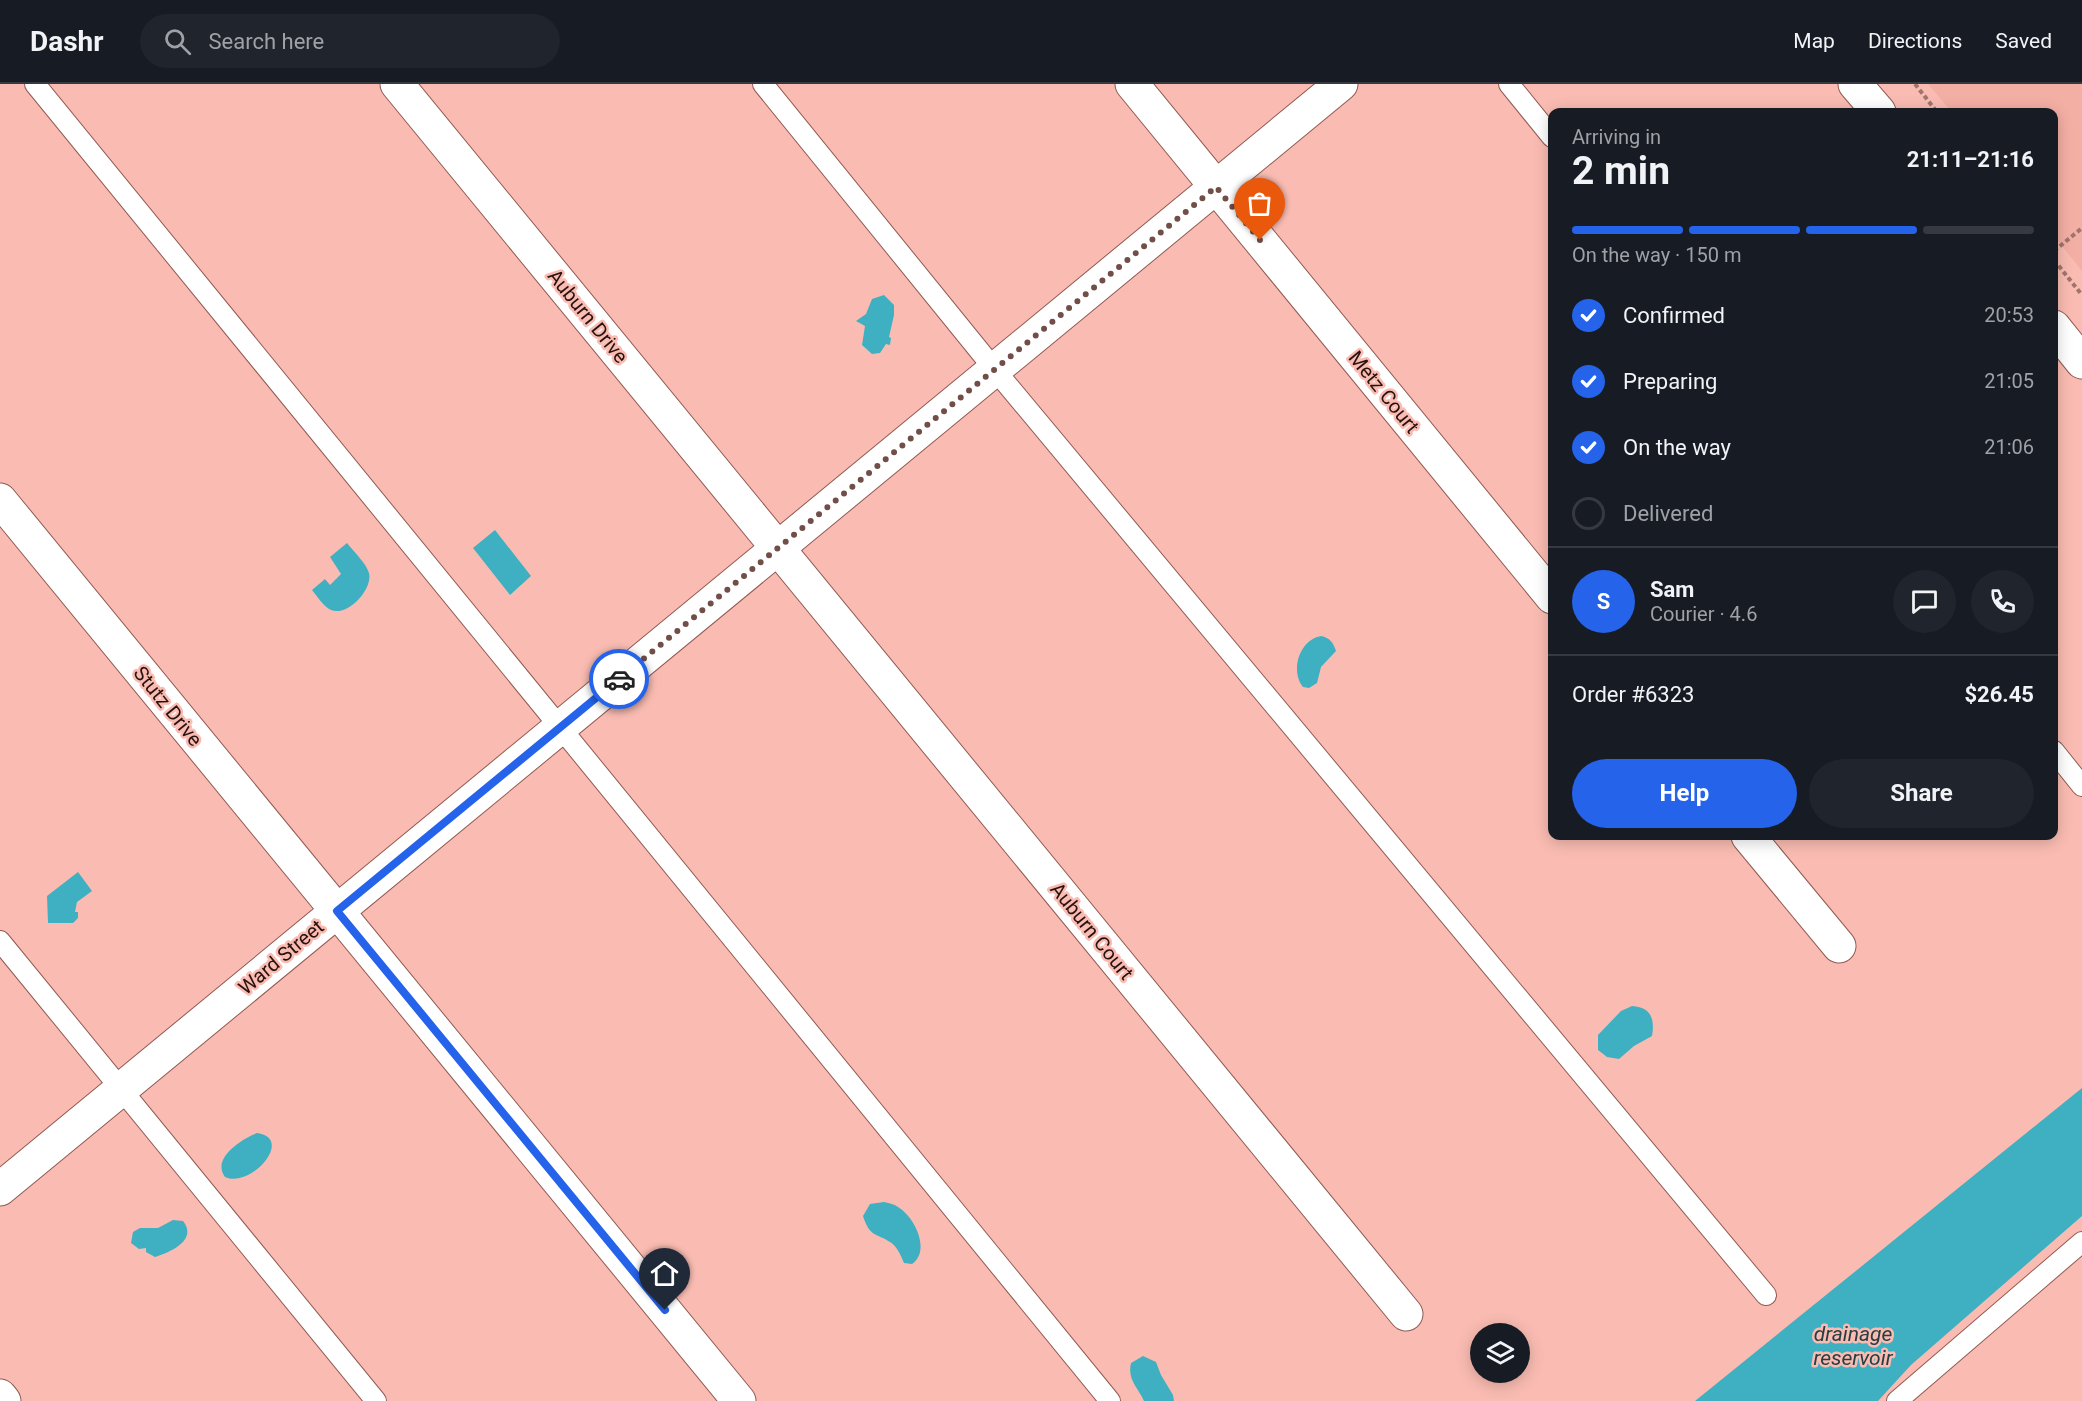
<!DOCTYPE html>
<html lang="en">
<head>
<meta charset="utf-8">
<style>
	body { margin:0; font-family:Roboto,sans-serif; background:#20242c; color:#f1f3f6; height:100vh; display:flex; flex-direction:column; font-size:22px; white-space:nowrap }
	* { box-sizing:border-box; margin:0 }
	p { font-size:20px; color:#9ea1a6 }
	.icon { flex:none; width:33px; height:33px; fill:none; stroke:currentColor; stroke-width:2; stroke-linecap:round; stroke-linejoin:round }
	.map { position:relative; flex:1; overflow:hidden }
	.details { position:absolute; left:1548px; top:24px; width:510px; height:732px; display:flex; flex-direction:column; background:#171b24; border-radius:12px; box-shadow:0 3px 15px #0003 }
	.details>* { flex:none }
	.buttons { position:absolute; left:1470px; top:1239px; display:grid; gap:12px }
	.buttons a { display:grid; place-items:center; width:60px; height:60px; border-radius:50%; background:#171b24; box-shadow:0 3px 15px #0003; font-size:30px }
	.pin { position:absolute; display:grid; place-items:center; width:51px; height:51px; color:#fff; margin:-62px -26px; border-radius:50% 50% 50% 0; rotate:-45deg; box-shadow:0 0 6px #0007 }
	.pin .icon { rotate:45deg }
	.courier { position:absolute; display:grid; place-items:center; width:60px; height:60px; margin:-30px; border:4px solid #2563eb; border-radius:50%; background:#fff; color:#222; box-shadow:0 2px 8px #0007 }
	.summary em { font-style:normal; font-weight:700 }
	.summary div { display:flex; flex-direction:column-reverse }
	.summary { display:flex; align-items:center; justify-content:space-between; height:102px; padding:0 24px }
	h1 { font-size:39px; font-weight:700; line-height:45px }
	.bar { display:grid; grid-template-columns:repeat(4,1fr); gap:9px 6px; align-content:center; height:72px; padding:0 24px }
	.bar i { height:8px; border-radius:4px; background:#363941 }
	.bar .current { background:#2563eb }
	.bar p { grid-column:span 4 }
	.line { display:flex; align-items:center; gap:15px; padding:0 24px; border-top:2px solid #363941 }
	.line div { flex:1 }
	.round { display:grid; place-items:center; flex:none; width:63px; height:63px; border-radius:32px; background:#20242c }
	ol { padding:0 24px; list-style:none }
	li { display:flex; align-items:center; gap:18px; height:66px }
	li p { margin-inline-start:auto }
	li .icon { padding:6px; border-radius:50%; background:#2563eb; color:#fff; stroke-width:4 }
	li:last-child { color:#9ea1a6 }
	li i { width:33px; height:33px; border:3px solid #363941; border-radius:50% }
	.action { display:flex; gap:12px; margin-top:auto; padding:12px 24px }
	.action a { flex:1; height:69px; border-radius:36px; background:#2563eb; color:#fff; font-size:24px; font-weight:700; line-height:69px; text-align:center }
	.action a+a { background:#20242c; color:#f1f3f6 }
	header { display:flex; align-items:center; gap:36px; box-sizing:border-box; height:84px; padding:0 30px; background:#171b24; border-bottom:2px solid #363941 }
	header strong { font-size:28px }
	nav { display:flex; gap:33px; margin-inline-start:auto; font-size:21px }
	.search { width:420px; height:54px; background:#20242c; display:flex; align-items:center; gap:15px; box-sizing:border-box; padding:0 21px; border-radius:33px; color:#9ea1a6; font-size:22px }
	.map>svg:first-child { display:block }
	.built { fill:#f4afa4 }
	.water { fill:#3eb0c1 }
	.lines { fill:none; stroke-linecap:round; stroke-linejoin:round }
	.lane-casing { stroke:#905a52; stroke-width:22 }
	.street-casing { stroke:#905a52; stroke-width:35 }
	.secondary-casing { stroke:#905a52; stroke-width:35 }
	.path { stroke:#a1746d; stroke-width:4; stroke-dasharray:4.5 3; stroke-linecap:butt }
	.lane { stroke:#fff; stroke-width:20 }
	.street { stroke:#fff; stroke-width:33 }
	.secondary { stroke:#fff; stroke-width:33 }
	.done { stroke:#714e48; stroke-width:6; stroke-dasharray:0 10.8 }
	.route { stroke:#2563eb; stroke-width:8 }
	.labels { text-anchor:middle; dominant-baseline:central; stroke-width:5; stroke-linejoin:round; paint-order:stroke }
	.street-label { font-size:20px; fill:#27120f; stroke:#fabcb2 }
	.water-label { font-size:21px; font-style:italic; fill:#253e42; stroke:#fabcb2 }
</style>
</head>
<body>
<header>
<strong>Dashr</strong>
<div class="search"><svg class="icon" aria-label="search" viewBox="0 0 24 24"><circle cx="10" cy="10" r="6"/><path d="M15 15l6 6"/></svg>Search here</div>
<nav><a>Map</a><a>Directions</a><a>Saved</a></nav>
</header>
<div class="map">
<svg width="2082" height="1317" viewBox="0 0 2082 1317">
	<rect width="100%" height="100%" fill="#fabcb2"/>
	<path class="built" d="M1928 0H2082V187L2054 152V28H1952Z"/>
	<path class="water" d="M884 211 894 221V231L889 253 891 254 890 261 886 260 880 269 872 270 862 261 865 242 856 237 866 230 872 215Z
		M495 446 531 492 510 511 473 464Z
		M347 459C354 468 366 479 369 489 373 505 348 533 331 526 324 523 317 512 312 506L325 495 330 501 341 490 330 473Z
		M1321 552C1330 554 1333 558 1336 567L1321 583 1317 599 1309 604 1303 603C1290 587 1299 556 1321 552Z
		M78 788 92 807 77 818 75 828H78V834L73 839H48L47 812Z
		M1632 922C1651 923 1655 935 1652 952L1634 962 1619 975 1607 973 1598 966V951L1621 927Z
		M2082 1004V1132L1911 1281 1878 1317H1695Z
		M257 1049C295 1054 251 1105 225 1093 211 1074 242 1055 257 1049Z
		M884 1118C888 1119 894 1120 898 1123 915 1133 931 1167 912 1180L904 1179C901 1172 897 1162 890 1158 874 1148 870 1153 863 1132L870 1120Z
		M173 1136 183 1137C198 1156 171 1168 155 1173L146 1168V1164L139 1165 131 1159 133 1148 140 1144H158Z
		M1143 1272 1156 1278 1161 1291 1173 1311 1174 1317H1144C1138 1303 1127 1296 1131 1279Z"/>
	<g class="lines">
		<defs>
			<path id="lane" d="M35 0 1110 1317
				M763 0 995 286 1766 1211
				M1509 0 1552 53
				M2054 667 2082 702
				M0 857 376 1317
				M1897 1317 2082 1158"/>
			<path id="street" d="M397 0 1406 1230
				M1132 0 1552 513
				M0 416 739 1317
				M1748 752 1839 862"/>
			<path id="secondary" d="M1855 0 1879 28
				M2054 243 2082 278
				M0 1105 1341 0
				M0 1312 4 1317"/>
		</defs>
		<use href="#lane" class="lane-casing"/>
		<use href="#street" class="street-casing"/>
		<use href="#secondary" class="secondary-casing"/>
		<path class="path" d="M1915 0 1937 28
			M2054 167 2082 144
			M2054 176 2082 211"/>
		<use href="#lane" class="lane"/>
		<use href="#street" class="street"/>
		<use href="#secondary" class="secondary"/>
	</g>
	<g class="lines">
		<path class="done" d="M619 595 1216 103 1260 156"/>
		<path class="route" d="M619 595 337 827 665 1226"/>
	</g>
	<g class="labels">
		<g class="street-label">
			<text transform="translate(588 232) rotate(51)">Auburn Drive</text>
			<text transform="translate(1384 308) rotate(51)">Metz Court</text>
			<text transform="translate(168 622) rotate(51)">Stutz Drive</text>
			<text transform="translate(1092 847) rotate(51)">Auburn Court</text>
			<text transform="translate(281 873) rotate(-40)">Ward Street</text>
		</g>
		<g class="water-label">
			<text x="1853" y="1250">drainage<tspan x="1853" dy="24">reservoir</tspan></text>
		</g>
	</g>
</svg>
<div class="buttons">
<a><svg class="icon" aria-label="layers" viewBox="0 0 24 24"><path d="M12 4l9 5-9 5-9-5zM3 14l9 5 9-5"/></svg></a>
</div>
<div class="pin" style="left:1260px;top:156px;background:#ea580c"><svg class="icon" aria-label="bag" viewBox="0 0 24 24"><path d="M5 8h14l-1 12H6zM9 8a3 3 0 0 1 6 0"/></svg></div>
<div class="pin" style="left:665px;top:1226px;background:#1f2937"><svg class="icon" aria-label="home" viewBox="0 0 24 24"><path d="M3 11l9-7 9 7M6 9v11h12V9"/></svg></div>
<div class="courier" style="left:619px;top:595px"><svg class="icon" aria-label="car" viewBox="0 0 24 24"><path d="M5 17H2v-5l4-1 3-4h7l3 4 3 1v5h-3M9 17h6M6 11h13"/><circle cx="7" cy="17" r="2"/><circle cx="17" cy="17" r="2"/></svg></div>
<section class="details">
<div class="summary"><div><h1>2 min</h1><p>Arriving in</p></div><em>21:11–21:16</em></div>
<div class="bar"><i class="current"></i><i class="current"></i><i class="current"></i><i></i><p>On the way · 150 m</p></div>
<ol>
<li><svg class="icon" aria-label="check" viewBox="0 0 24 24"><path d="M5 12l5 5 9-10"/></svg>Confirmed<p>20:53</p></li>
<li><svg class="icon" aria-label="check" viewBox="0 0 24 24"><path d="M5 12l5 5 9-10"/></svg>Preparing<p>21:05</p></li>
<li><svg class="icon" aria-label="check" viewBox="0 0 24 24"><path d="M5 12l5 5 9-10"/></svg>On the way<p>21:06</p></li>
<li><i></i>Delivered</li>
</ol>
<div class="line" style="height:108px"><b class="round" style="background:#2563eb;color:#fff">S</b><div><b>Sam</b><p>Courier · 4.6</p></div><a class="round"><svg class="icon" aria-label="chat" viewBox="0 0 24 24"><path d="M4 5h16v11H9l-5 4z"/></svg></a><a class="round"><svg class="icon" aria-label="phone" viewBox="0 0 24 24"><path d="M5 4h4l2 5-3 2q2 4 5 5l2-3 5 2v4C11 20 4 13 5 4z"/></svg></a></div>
<div class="line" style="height:78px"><div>Order #6323</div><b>$26.45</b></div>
<div class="action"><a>Help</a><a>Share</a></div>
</section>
</div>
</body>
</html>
